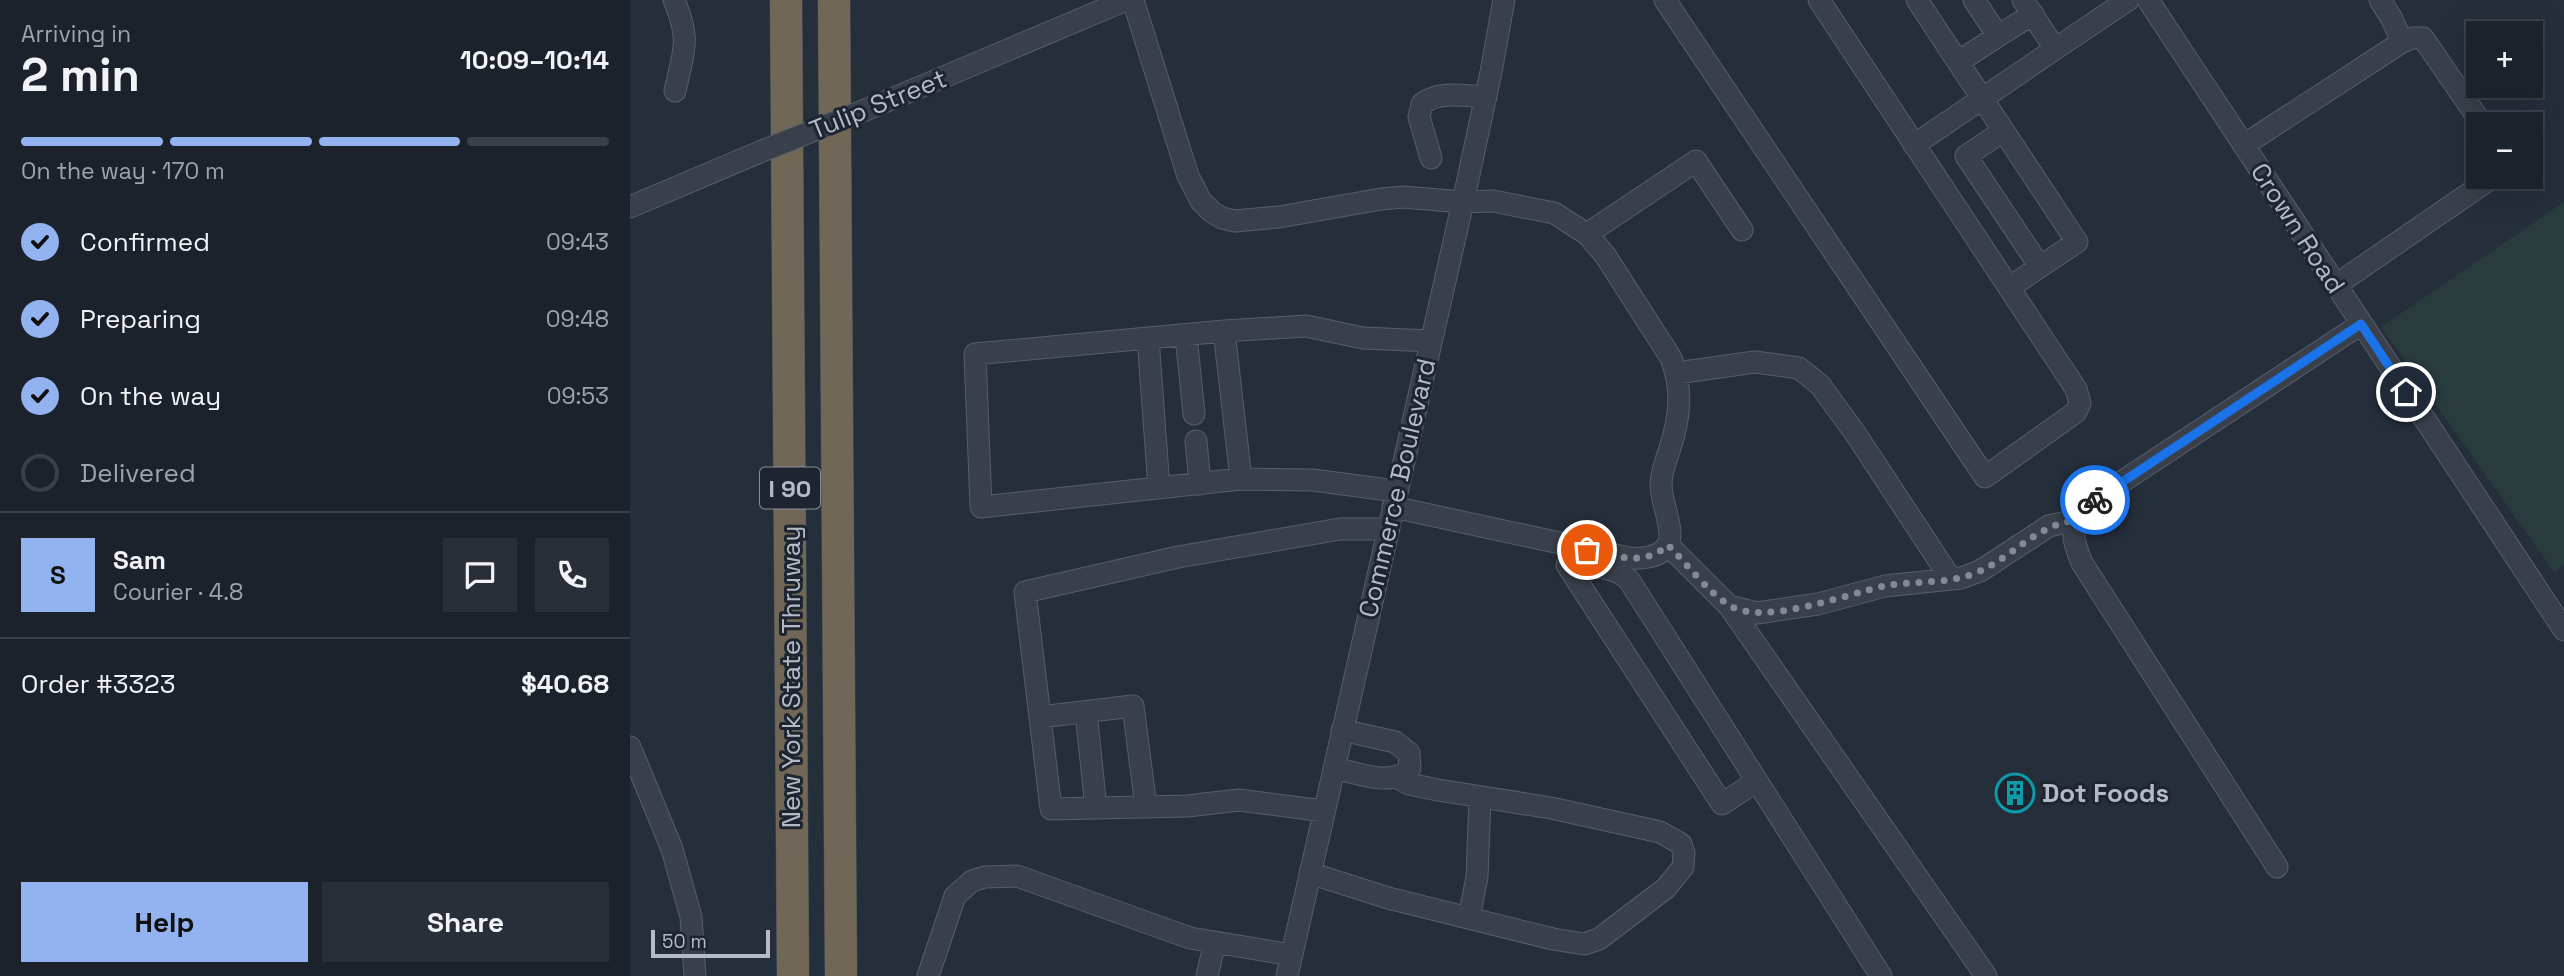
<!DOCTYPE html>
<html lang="en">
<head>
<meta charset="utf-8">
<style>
	body { margin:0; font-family:"Space Grotesk",sans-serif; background:#292f38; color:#f1f3f6; height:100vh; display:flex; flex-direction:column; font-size:26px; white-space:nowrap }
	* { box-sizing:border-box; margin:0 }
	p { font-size:23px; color:#a0a4a9 }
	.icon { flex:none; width:38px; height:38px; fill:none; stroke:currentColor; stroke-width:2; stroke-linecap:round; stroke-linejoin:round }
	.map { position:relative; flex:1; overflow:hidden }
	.drawer { display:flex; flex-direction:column; background:#1c222c; width:630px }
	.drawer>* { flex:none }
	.controls { position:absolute; left:1836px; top:21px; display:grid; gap:14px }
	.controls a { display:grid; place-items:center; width:77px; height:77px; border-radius:0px; background:#1c222c; box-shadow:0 7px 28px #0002,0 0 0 2px #3a3f48; font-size:35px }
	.scale { position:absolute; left:21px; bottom:18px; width:119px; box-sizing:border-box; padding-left:7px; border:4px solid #b5bbc6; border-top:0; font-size:19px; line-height:24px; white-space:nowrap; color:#b5bbc6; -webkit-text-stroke:5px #1e2530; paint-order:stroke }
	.pin { position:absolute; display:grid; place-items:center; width:60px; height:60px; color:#fff; margin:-30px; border:4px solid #fff; border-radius:50%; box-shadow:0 2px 7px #0007 }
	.courier { position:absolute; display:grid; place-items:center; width:70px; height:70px; margin:-35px; border:5px solid #1a73e8; border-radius:50%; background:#fff; color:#222; box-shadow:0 2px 9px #0007 }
	.summary em { font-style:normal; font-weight:800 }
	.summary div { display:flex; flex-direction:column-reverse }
	.summary { display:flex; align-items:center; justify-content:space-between; height:119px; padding:0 21px }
	h1 { font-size:46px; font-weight:800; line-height:52px }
	.bar { display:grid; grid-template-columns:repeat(4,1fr); gap:10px 7px; align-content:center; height:84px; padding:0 21px }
	.bar i { height:9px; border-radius:5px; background:#3a3f48 }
	.bar .active { background:#92b3ef }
	.bar p { grid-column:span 4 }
	.line { display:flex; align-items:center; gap:18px; padding:0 21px; border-top:2px solid #3a3f48 }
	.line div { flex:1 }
	.round { display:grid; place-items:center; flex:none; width:74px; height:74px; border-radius:0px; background:#292f38 }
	ol { padding:0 21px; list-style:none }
	li { display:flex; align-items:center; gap:21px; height:77px }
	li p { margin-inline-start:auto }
	li .icon { padding:7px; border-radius:50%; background:#92b3ef; color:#111; stroke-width:4 }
	li:last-child { color:#a0a4a9 }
	li i { width:38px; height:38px; border:4px solid #3a3f48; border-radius:50% }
	.action { display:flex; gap:14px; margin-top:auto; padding:14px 21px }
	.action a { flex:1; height:80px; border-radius:0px; background:#92b3ef; color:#111; font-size:28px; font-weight:800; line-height:80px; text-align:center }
	.action a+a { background:#292f38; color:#f1f3f6 }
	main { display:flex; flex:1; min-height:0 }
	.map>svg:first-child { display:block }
	.green { fill:#283b3d }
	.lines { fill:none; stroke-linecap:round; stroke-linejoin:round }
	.minor-casing { stroke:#575e69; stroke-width:23 }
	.highway-casing { stroke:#444b56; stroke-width:33 }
	.minor { stroke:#39404b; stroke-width:21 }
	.highway { stroke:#706757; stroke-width:32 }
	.minor-bridge-casing { stroke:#575e69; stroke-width:23; stroke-linecap:butt }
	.minor-bridge { stroke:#39404b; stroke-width:21 }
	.done { stroke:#838a95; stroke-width:7; stroke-dasharray:0 12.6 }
	.route { stroke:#1a73e8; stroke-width:9 }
	.labels { text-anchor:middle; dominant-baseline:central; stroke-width:6; stroke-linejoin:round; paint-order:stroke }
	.shield { fill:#1e2530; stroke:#888e99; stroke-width:2 }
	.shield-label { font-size:24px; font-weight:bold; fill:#b5bbc6 }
	.street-label { font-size:26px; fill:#b5bbc6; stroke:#1e2530 }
	.poi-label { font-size:26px; font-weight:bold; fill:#b5bbc6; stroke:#1e2530; text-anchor:start }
</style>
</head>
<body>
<main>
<section class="drawer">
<div class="summary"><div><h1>2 min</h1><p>Arriving in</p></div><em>10:09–10:14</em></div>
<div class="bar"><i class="active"></i><i class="active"></i><i class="active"></i><i></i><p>On the way · 170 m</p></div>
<ol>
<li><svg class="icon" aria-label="check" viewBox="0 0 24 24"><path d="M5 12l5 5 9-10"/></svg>Confirmed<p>09:43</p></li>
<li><svg class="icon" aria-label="check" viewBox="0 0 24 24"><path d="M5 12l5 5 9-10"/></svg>Preparing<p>09:48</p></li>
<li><svg class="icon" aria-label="check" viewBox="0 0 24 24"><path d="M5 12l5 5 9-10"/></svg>On the way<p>09:53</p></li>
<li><i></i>Delivered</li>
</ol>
<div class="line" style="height:126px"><b class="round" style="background:#92b3ef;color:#111">S</b><div><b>Sam</b><p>Courier · 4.8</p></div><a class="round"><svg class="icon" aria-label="chat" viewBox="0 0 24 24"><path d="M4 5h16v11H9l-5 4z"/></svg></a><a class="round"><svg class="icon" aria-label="phone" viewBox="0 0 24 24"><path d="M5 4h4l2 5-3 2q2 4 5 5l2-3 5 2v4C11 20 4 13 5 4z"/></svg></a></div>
<div class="line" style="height:91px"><div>Order #3323</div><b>$40.68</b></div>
<div class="action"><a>Help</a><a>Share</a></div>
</section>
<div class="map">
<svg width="1934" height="976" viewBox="0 0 1934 976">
	<rect width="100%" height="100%" fill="#252e3b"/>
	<path class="green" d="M1934 202V565L1924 572 1751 327Z"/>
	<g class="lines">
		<defs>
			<path id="minor" d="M44 0C61 40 54 50 45 91
				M503 0 558 176 571 201 582 212 592 218 605 221 649 217 751 199 773 197 833 202 863 201 924 213 957 234 975 255 1041 358C1053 389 1050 417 1040 448 1036 461 1031 472 1031 485 1031 502 1045 531 1038 544 1031 558 1011 559 999 558L763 507
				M1035 0 1355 477 1446 412 1450 403 1446 389 1189 0
				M1287 0 1447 242 1380 287
				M1344 0 1368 36 1403 14
				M1393 0 1425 49 1498 0
				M1518 0 1934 630
				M1750 0 1762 19 1772 42
				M1328 62 1368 36
				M238 109 496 0
				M1373 131 1336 156 1410 267
				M1284 145 1425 49
				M1614 145 1772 42 1782 38H1793L1852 124
				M801 158 789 117 792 104C809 90 835 96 856 97
				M0 207 132 151
				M957 234 1066 161 1112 230
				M1706 285 1863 177
				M594 331 345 354 351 507 611 479
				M556 336 564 414
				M518 338 529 488
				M1047 373 1125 362 1169 368 1190 385 1225 433 1321 579
				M566 441 570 484
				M766 491 683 480 611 479 594 331 676 326 733 338 801 341
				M1038 545 1099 606 1127 613 1188 604 1255 586 1331 578 1350 571 1419 526 1445 520
				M1099 606 1356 976
				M456 712 466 808
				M410 717 503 706 516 807
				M0 747 42 849 61 917 65 976
				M704 768C728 773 762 788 780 768L779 753 765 742 712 730
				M1127 781 1092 804 937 565C957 567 985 565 999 580L1251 976
				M694 811 609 800 557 806 421 809 395 592 548 557 710 529H758
				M1647 867 1452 563C1442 538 1439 529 1455 506L1731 324
				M680 873 758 898 923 939 954 944 969 939 1036 888 1053 867 1054 853 1051 844 1030 832 921 808 808 790 779 784 768 778
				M839 918 847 877 850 797
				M298 976 325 896 342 881 355 877 387 876 560 938 662 955
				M577 976 585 942
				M657 976 833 202 861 72 874 0"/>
			<path id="highway" d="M156 0 163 976
				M204 0 211 976"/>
		</defs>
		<use href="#minor" class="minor-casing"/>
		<use href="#highway" class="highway-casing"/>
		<use href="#minor" class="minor"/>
		<use href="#highway" class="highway"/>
		<defs>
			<path id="minor-bridge" d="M132 151 238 109"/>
		</defs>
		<use href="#minor-bridge" class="minor-bridge-casing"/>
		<use href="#minor-bridge" class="minor-bridge"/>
	</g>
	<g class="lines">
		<path class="done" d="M957 550C986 556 1014 567 1038 545 1055 562 1079 593 1099 605 1133 627 1216 594 1254 586 1285 580 1318 585 1348 572 1385 556 1402 527 1446 520L1455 506 1465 500"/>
		<path class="route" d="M1465 500 1731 324 1776 392"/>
	</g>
	<defs>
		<symbol id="building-ring" viewBox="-11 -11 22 22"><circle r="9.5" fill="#1e2530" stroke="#0f9aa8" stroke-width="1.5"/><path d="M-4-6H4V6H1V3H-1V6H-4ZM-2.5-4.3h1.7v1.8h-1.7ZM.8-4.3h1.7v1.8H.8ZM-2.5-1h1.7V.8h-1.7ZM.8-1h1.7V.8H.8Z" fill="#0f9aa8"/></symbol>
	</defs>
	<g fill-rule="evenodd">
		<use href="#building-ring" x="1363" y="771" width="44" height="44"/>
	</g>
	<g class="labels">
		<rect class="shield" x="130" y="467.5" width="60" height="41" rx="5"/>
		<g class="shield-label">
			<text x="160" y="488">I 90</text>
		</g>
		<g class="street-label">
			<text transform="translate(248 104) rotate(-22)">Tulip Street</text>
			<text transform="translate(1668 228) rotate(57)">Crown Road</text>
			<text transform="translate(767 488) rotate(-77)">Commerce Boulevard</text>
			<text transform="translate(161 677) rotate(-90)">New York State Thruway</text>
		</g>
		<g class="poi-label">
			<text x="1412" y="793">Dot Foods</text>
		</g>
	</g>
</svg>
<div class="controls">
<a>+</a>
<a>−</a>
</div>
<div class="scale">50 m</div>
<div class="pin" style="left:957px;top:550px;background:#ea580c"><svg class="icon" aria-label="bag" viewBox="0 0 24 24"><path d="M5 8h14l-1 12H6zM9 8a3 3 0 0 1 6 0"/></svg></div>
<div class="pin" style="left:1776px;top:392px;background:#1f2937"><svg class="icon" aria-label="home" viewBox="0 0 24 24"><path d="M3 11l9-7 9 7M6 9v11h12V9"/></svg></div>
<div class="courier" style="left:1465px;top:500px"><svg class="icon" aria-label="bike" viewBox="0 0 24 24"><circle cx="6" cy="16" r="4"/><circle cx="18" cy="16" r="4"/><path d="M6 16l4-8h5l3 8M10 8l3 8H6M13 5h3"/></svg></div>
</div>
</main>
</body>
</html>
